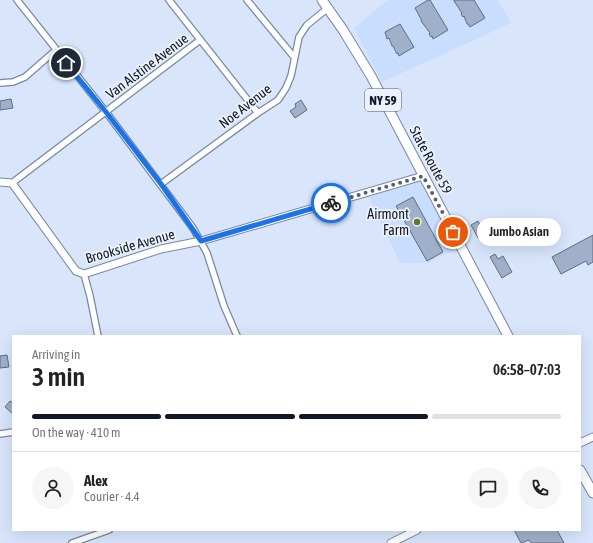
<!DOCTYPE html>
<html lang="en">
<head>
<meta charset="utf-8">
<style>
	body { margin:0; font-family:"Asap Condensed",sans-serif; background:#f6f6f6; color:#222; height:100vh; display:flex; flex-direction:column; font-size:15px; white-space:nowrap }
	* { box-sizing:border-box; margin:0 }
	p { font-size:13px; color:#767676 }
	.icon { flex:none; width:22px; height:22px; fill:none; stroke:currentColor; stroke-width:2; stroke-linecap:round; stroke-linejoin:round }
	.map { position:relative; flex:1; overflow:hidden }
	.drawer { position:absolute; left:12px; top:335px; width:569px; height:196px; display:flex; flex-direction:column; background:#fff; border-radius:0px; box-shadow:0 4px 16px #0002 }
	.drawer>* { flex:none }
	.pin { position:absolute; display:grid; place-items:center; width:34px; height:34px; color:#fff; margin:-17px; border:2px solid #fff; border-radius:50%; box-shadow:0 1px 4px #0007 }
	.courier { position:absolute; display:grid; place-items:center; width:40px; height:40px; margin:-20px; border:3px solid #1a73e8; border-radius:50%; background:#fff; color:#222; box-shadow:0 1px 5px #0007 }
	.bubble { position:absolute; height:28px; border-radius:14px; background:#fff; box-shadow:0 4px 16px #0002; font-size:13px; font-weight:600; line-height:28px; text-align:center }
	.overview em { font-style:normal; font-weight:600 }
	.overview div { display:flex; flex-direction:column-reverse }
	.overview { display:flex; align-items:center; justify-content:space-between; height:68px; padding:0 20px }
	h1 { font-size:26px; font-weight:600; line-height:30px }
	.bar { display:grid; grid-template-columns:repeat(4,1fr); gap:6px 4px; align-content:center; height:48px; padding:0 20px }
	.bar i { height:5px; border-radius:3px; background:#e0e0e0 }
	.bar .selected { background:#111827 }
	.bar p { grid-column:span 4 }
	.line { display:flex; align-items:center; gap:10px; padding:0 20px; border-top:1px solid #e0e0e0 }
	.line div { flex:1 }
	.round { display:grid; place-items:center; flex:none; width:42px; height:42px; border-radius:21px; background:#f6f6f6 }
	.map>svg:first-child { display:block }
	.built { fill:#c9ddff }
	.building { fill:#a0b0ca; stroke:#5f6d85 }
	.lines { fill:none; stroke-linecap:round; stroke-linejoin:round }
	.minor-casing { stroke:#7989a1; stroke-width:8 }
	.tertiary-casing { stroke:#7989a1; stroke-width:9 }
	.primary-casing { stroke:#7989a1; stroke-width:11 }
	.minor { stroke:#fff; stroke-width:5.5 }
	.tertiary { stroke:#fff; stroke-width:7 }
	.primary { stroke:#fff; stroke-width:9 }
	.done { stroke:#58606f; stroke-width:4; stroke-dasharray:0 7.2 }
	.route { stroke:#1a73e8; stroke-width:5 }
	.poi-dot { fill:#657624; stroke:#ebf2fd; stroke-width:1.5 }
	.labels { text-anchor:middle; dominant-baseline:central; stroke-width:3.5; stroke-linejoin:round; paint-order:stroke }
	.shield { fill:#ebf2fd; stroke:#545a64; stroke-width:1 }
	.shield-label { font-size:13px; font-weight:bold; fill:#131923 }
	.street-label { font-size:14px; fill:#131923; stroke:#ebf2fd }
	.poi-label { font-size:14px; fill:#131923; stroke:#ebf2fd; text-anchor:end }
</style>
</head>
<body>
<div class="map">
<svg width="593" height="543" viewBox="0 0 593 543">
	<rect width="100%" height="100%" fill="#d8e5fb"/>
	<path class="built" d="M388 0H498L511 23 382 82 354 28Z
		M421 180 457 248 428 263H400L368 195Z"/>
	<path class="building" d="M428 0H430L448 30 433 39 432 36 431 37 429 34 430 33 421 21H422L415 8Z
		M454 0H474L485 18 470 27 468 24H467L464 16 463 17 461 14 462 13 454 1Z
		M400 24 414 47 399 56 398 53 397 54 393 46H392L389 38 387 39 385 32Z
		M11 99 13 108 0 110V101Z
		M301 100 307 110 295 118 290 111 296 107 295 104Z
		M413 197 443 252 427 261 396 206Z
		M478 221 485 235 478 238 471 225Z
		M593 235V262L588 265 586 261 561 274 552 257Z
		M495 254 498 259 503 256 512 272 502 278 490 257Z
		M7 355 9 367 0 368V356Z
		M10 401 13 403V414L5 407Z
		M514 530H557L564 543H531L529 540 521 543Z"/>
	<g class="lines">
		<defs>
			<path id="minor" d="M17 0 106 112 193 228 207 253 224 306 237 336
				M169 0 258 113
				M247 0 294 57
				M0 83 13 82 25 77 56 50
				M12 183 200 40
				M161 184 258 113 278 100 286 88 291 76 299 37 307 25 328 8
				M84 274 90 296 98 336
				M0 434 13 432
				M72 543 109 530"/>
			<path id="tertiary" d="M0 182 12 183 76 271 84 274 161 249 201 241 423 176
				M580 443 593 437
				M391 543 417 530"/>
			<path id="primary" d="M322 0 343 30 371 76 508 336
				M580 470 593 493"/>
		</defs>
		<use href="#minor" class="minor-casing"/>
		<use href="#tertiary" class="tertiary-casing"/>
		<use href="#primary" class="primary-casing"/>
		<use href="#minor" class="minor"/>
		<use href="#tertiary" class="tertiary"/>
		<use href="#primary" class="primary"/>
	</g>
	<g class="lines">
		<path class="done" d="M331 203 423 176 453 232"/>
		<path class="route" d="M66 63 106 112 161 184 201 241 331 203"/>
	</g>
	<circle class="poi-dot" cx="417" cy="222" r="4"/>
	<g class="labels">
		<rect class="shield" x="365" y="89" width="36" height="22" rx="3"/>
		<g class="shield-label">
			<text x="383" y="100">NY 59</text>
		</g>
		<g class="street-label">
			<text transform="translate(147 66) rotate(-37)">Van Alstine Avenue</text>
			<text transform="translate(245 106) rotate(-38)">Noe Avenue</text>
			<text transform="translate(431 160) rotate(62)">State Route 59</text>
			<text transform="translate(130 246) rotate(-16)">Brookside Avenue</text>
		</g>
		<g class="poi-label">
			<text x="409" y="214">Airmont<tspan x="409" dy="16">Farm</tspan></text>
		</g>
	</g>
</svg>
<div class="pin" style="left:453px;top:232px;background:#ea580c"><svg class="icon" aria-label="bag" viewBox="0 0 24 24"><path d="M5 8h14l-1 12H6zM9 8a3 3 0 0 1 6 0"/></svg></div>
<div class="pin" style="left:66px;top:63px;background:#1f2937"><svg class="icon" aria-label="home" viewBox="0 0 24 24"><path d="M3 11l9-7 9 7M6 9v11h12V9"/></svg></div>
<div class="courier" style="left:331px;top:203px"><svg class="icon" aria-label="bike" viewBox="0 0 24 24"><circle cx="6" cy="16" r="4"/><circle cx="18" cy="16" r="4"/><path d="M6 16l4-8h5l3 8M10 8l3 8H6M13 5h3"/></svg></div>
<div class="bubble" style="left:477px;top:218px;width:84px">Jumbo Asian</div>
<section class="drawer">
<div class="overview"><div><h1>3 min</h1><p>Arriving in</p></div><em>06:58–07:03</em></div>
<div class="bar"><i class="selected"></i><i class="selected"></i><i class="selected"></i><i></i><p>On the way · 410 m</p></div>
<div class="line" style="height:72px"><a class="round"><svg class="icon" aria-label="person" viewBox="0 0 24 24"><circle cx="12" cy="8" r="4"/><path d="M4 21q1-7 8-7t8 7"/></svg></a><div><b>Alex</b><p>Courier · 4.4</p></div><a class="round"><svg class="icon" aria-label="chat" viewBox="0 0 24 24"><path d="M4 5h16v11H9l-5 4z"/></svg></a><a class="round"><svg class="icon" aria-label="phone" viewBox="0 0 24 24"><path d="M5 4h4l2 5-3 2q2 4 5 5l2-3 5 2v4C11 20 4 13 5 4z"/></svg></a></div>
</section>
</div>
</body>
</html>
